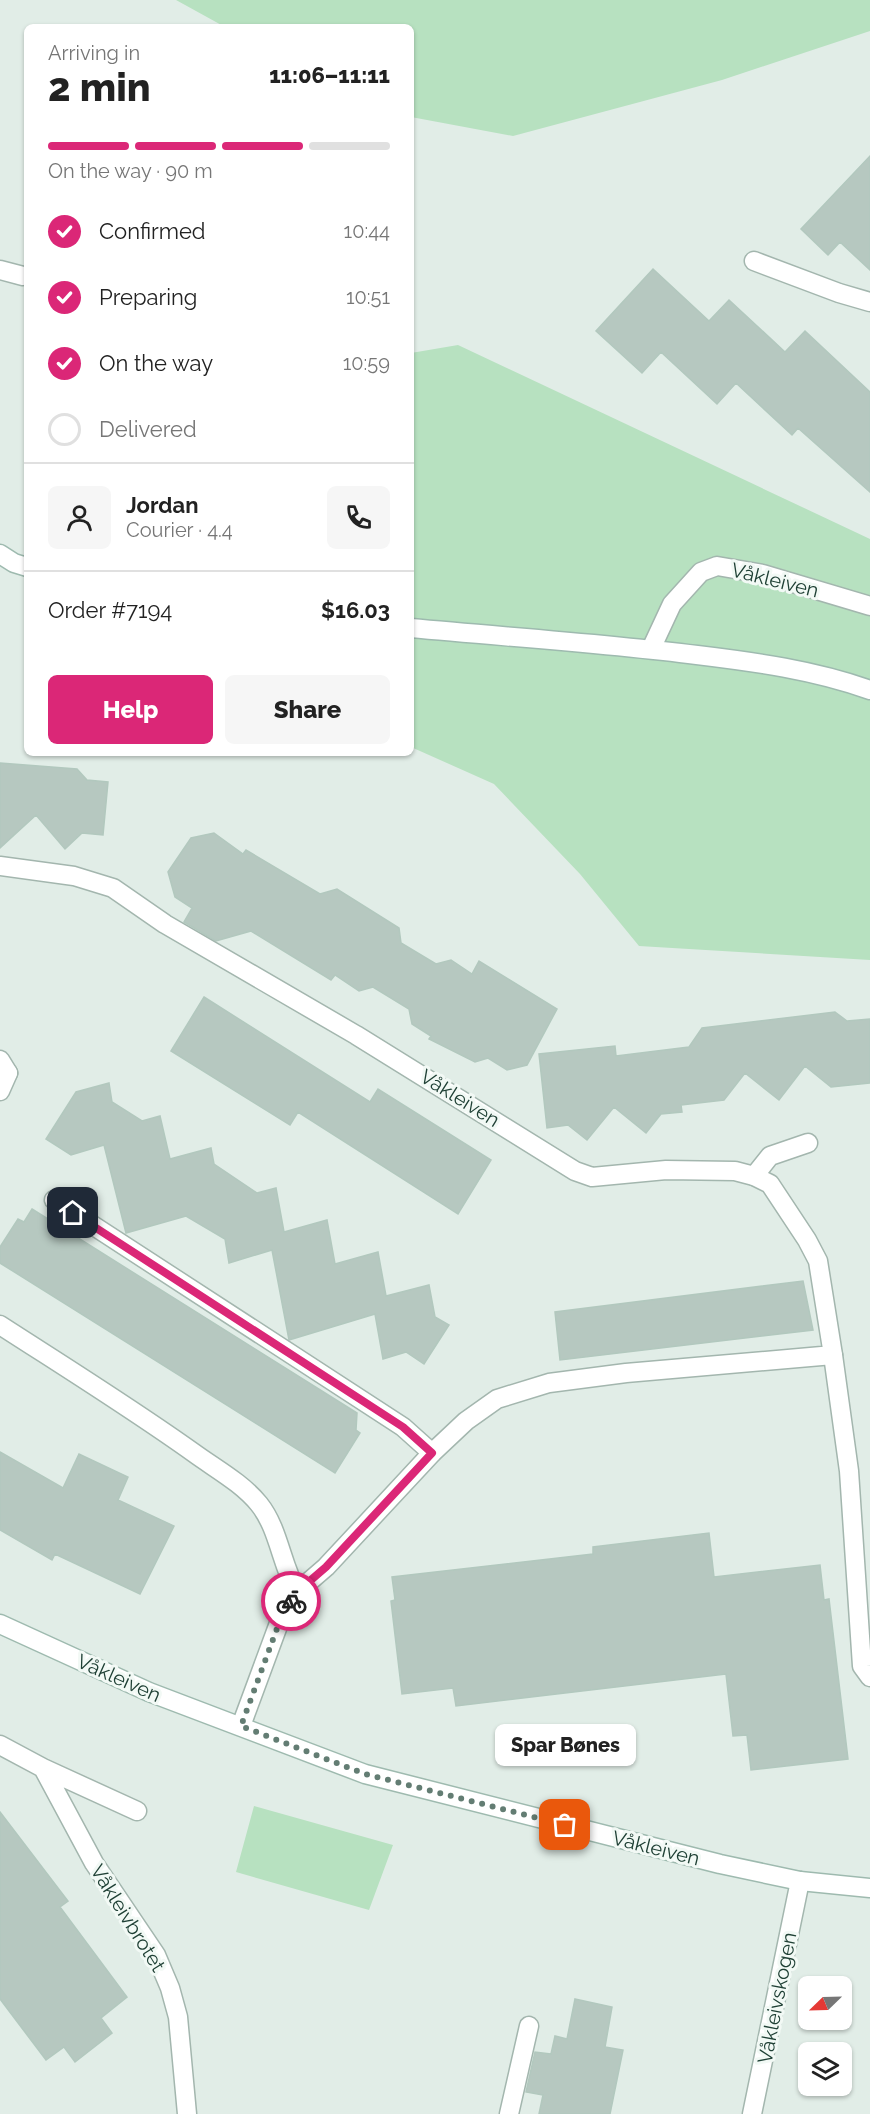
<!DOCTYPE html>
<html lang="en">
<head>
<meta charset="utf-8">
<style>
	body { margin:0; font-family:Raleway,sans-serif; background:#f6f6f6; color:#222; height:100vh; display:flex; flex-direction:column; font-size:22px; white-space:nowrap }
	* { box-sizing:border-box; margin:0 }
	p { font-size:20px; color:#767676 }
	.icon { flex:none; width:33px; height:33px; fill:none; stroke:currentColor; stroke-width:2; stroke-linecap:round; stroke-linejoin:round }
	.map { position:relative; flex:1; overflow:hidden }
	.sheet { position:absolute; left:24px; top:24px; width:390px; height:732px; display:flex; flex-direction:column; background:#fff; border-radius:9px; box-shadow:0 2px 4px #0004 }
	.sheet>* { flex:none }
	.needle { width:39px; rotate:247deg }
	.fabs { position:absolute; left:798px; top:1976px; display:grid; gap:12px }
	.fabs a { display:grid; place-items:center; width:54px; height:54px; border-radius:9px; background:#fff; box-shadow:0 2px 4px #0004; font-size:30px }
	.pin { position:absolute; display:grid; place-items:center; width:51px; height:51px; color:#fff; margin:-26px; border-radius:12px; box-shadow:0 3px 9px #0006 }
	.courier { position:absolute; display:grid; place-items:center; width:60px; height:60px; margin:-30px; border:4px solid #db2777; border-radius:50%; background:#fff; color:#222; box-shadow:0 2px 8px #0007 }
	.bubble { position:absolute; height:42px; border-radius:9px; background:#fff; box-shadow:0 2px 4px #0004; font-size:20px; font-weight:800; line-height:42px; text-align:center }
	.summary em { font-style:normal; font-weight:800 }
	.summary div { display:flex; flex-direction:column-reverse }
	.summary { display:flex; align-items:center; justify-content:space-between; height:102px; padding:0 24px }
	h1 { font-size:39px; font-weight:800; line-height:45px }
	.bar { display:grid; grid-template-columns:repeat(4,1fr); gap:9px 6px; align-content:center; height:72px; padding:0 24px }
	.bar i { height:8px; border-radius:4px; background:#e0e0e0 }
	.bar .on { background:#db2777 }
	.bar p { grid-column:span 4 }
	.line { display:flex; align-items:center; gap:15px; padding:0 24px; border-top:2px solid #e0e0e0 }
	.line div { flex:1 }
	.round { display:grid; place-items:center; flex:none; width:63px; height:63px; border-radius:9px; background:#f6f6f6 }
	ol { padding:0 24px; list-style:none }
	li { display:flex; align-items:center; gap:18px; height:66px }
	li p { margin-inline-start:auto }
	li .icon { padding:6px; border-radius:50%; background:#db2777; color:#fff; stroke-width:4 }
	li:last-child { color:#767676 }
	li i { width:33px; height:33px; border:3px solid #e0e0e0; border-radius:50% }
	.action { display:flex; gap:12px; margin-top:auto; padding:12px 24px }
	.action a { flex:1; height:69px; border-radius:9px; background:#db2777; color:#fff; font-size:24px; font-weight:800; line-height:69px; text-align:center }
	.action a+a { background:#f6f6f6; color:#222 }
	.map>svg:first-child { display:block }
	.green { fill:#b7e1c0 }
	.building { fill:#b6c8c0; stroke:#b2c8be; stroke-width:1.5 }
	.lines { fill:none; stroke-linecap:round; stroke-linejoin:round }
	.lane-casing { stroke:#a3b6ae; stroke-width:21 }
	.street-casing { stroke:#a3b6ae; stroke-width:21 }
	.secondary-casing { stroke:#9ebaaf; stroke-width:21 }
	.lane { stroke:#fff; stroke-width:18 }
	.street { stroke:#fff; stroke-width:18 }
	.secondary { stroke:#fff; stroke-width:18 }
	.done { stroke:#637d73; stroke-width:6; stroke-dasharray:0 10.8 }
	.route { stroke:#db2777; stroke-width:8 }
	.labels { text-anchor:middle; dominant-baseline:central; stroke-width:6; stroke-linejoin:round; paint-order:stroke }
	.street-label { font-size:20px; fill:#1f4035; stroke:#f2f9f5 }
</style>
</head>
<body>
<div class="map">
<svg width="870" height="2114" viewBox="0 0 870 2114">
	<rect width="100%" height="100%" fill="#e1ede7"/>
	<path class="green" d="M176 0H870V31L722 80 513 136 411 117V27H225Z
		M458 345 870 539V960L639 946 580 874 494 784 411 747V353Z
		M254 1806 393 1845 369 1910 236 1872Z"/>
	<path class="building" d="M870 156V270L840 242 828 255 801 229Z
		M653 269 709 321 729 300 785 352 805 331 870 392V492L798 428 792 435 736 383 717 404 661 352 642 373 596 331Z
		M0 763 77 769 87 780 108 782 103 835 82 833 65 849 36 815 0 848Z
		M214 833 243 854 246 850 320 894 337 889 399 928 401 943 436 964 451 960 472 974 479 961 557 1009 527 1065 507 1070 488 1058 475 1062 429 1039 431 1036 412 1024 409 1009 373 987 359 991 335 975 331 980 251 931 216 941 184 922 192 908 175 897 168 872 191 838Z
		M204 997 370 1102 378 1089 491 1160 458 1214 298 1112 290 1125 171 1051Z
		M835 1012 847 1021 870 1019V1083L831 1087 805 1066 779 1100 745 1073 724 1100 681 1105 682 1112 661 1114 646 1133 614 1107 587 1140 568 1125 547 1128 539 1054 615 1046 616 1056 689 1047 702 1028Z
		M109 1083 112 1102 142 1121 160 1116 170 1159 211 1148 214 1164 257 1193 276 1188 284 1232 327 1220 335 1264 378 1252 386 1296 429 1285 435 1317 449 1325 424 1364 406 1352 383 1359 375 1314 289 1340 272 1250 229 1263 225 1239 186 1216 126 1233 104 1145 71 1155 46 1139 76 1092Z
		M32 1209 357 1413 356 1430 360 1433 335 1473 0 1263V1247L18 1219 24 1222Z
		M803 1281 813 1330 560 1360 555 1312Z
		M0 1452 63 1488 79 1454 128 1477 118 1500 174 1526 140 1594 55 1554 52 1560 0 1530Z
		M709 1533 714 1577 820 1565 824 1600 829 1599 848 1759 751 1770 747 1735 733 1736 726 1674 456 1706 453 1688 402 1694 391 1601 395 1600 392 1577 593 1554V1547Z
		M0 1812 68 1901 60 1907 127 1997 101 2018 112 2033 75 2062 64 2047 46 2060 0 1999Z
		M575 1999 612 2007 605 2047 623 2050 610 2114H539L543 2095 526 2092 535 2052 551 2054 555 2036 567 2039Z"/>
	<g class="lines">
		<defs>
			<path id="lane" d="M0 270 23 276
				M0 1060 8 1073
				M754 1176 770 1156 808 1143
				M54 1200 403 1427 432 1453
				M833 1355 849 1471 862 1666 870 1677
				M0 1745 43 1768 137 1811
				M43 1768 94 1863 156 1955 170 1988 178 2017 187 2114
				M509 2114 529 2026"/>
			<path id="street" d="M754 261 839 293 870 302
				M651 649 672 604 701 572 717 566 763 574 870 606
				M0 866 74 876 113 888 165 924 356 1035 575 1171 592 1177 666 1170 735 1171 754 1176 770 1184 807 1240 818 1261 833 1355 626 1373 549 1383 497 1399 466 1421 432 1453 326 1567 297 1592 282 1615 241 1726
				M0 1091 8 1073
				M0 1325C65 1367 131 1408 194 1453 216 1469 242 1483 259 1504 279 1529 281 1564 297 1592
				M752 2114 800 1881"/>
			<path id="secondary" d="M0 554 14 563 27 567
				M411 628C506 637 602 643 697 655 755 662 814 670 870 690
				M0 1624 149 1692 365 1774 720 1864 800 1881 870 1888"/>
		</defs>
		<use href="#lane" class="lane-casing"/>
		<use href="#street" class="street-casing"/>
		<use href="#secondary" class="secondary-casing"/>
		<use href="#lane" class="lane"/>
		<use href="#street" class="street"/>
		<use href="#secondary" class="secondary"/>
	</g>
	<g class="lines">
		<path class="done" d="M291 1601 282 1615 241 1726 365 1774 565 1825"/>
		<path class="route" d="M73 1213 403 1427 432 1453 326 1567 297 1592 291 1601"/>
	</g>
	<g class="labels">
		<g class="street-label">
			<text transform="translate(775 580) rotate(14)">Våkleiven</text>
			<text transform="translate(460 1098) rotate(32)">Våkleiven</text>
			<text transform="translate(119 1678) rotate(24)">Våkleiven</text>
			<text transform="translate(656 1848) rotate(14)">Våkleiven</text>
			<text transform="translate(128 1918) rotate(58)">Våkleivbrotet</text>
			<text transform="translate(777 1998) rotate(-79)">Våkleivskogen</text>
		</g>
	</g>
</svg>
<div class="fabs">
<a><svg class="needle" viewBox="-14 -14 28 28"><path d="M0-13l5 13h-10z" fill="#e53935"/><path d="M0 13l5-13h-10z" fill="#767676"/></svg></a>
<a><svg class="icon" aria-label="layers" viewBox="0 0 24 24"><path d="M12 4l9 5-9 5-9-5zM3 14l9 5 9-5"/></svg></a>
</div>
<div class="pin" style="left:565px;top:1825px;background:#ea580c"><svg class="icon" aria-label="bag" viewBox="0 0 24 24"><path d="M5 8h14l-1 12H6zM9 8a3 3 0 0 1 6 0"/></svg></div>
<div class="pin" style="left:73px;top:1213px;background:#1f2937"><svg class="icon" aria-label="home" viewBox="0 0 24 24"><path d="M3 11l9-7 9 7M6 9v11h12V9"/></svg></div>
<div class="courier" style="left:291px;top:1601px"><svg class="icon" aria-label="bike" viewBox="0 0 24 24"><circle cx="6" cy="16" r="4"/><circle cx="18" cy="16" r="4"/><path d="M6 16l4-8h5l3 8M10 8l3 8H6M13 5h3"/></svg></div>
<div class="bubble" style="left:495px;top:1724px;width:141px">Spar Bønes</div>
<section class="sheet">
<div class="summary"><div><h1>2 min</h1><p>Arriving in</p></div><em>11:06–11:11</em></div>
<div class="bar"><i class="on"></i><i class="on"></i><i class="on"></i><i></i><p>On the way · 90 m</p></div>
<ol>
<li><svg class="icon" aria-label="check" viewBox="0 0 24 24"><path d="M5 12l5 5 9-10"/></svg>Confirmed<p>10:44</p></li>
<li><svg class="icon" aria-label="check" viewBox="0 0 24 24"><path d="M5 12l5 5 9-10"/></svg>Preparing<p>10:51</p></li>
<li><svg class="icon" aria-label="check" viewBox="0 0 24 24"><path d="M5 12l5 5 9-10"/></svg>On the way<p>10:59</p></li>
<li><i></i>Delivered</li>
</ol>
<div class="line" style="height:108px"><a class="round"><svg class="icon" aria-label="person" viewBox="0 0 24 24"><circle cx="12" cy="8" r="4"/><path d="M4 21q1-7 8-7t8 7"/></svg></a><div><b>Jordan</b><p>Courier · 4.4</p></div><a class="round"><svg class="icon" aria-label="phone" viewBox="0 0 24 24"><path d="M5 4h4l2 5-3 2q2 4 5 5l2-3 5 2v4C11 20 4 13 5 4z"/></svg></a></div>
<div class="line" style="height:78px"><div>Order #7194</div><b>$16.03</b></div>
<div class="action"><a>Help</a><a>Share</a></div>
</section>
</div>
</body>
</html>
